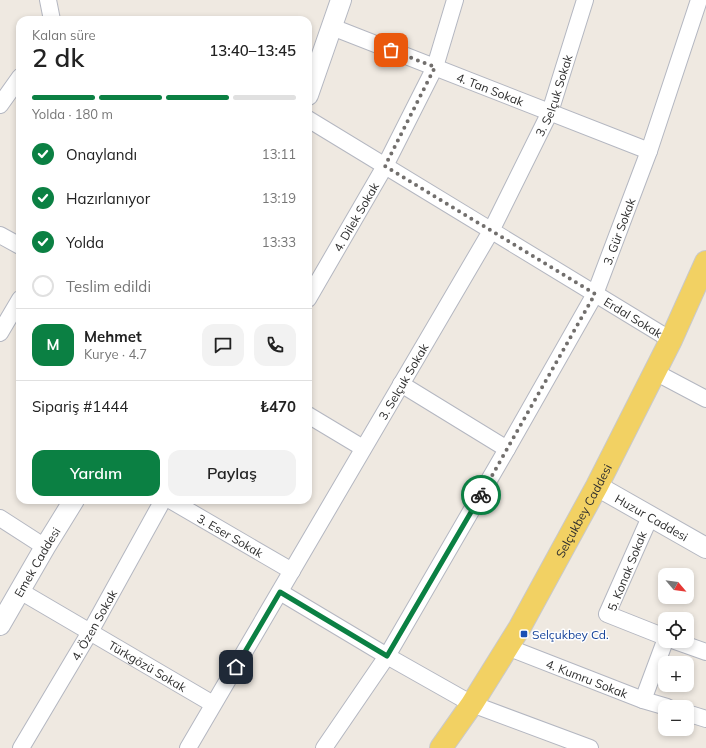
<!DOCTYPE html>
<html lang="tr">
<head>
<meta charset="utf-8">
<style>
	body { margin:0; font-family:Mulish,sans-serif; background:#f2f2f2; color:#222; height:100vh; display:flex; flex-direction:column; font-size:15px; white-space:nowrap }
	* { box-sizing:border-box; margin:0 }
	p { font-size:13px; color:#767676 }
	.icon { flex:none; width:22px; height:22px; fill:none; stroke:currentColor; stroke-width:2; stroke-linecap:round; stroke-linejoin:round }
	.map { position:relative; flex:1; overflow:hidden }
	.side { position:absolute; left:16px; top:16px; width:296px; height:488px; display:flex; flex-direction:column; background:#fff; border-radius:12px; box-shadow:0 2px 6px #0003 }
	.side>* { flex:none }
	.needle { width:26px; rotate:119deg }
	.tools { position:absolute; left:658px; top:568px; display:grid; gap:8px }
	.tools a { display:grid; place-items:center; width:36px; height:36px; border-radius:8px; background:#fff; box-shadow:0 2px 6px #0003; font-size:20px }
	.pin { position:absolute; display:grid; place-items:center; width:34px; height:34px; color:#fff; margin:-17px; border-radius:8px; box-shadow:0 2px 6px #0006 }
	.courier { position:absolute; display:grid; place-items:center; width:40px; height:40px; margin:-20px; border:3px solid #0b8043; border-radius:50%; background:#fff; color:#222; box-shadow:0 1px 5px #0007 }
	.headline em { font-style:normal; font-weight:600 }
	.headline div { display:flex; flex-direction:column-reverse }
	.headline { display:flex; align-items:center; justify-content:space-between; height:68px; padding:0 16px }
	h1 { font-size:26px; font-weight:600; line-height:30px }
	.bar { display:grid; grid-template-columns:repeat(4,1fr); gap:6px 4px; align-content:center; height:48px; padding:0 16px }
	.bar i { height:5px; border-radius:3px; background:#e0e0e0 }
	.bar .selected { background:#0b8043 }
	.bar p { grid-column:span 4 }
	.line { display:flex; align-items:center; gap:10px; padding:0 16px; border-top:1px solid #e0e0e0 }
	.line div { flex:1 }
	.round { display:grid; place-items:center; flex:none; width:42px; height:42px; border-radius:12px; background:#f2f2f2 }
	ol { padding:0 16px; list-style:none }
	li { display:flex; align-items:center; gap:12px; height:44px }
	li p { margin-inline-start:auto }
	li .icon { padding:4px; border-radius:50%; background:#0b8043; color:#fff; stroke-width:4 }
	li:last-child { color:#767676 }
	li i { width:22px; height:22px; border:2px solid #e0e0e0; border-radius:50% }
	.cta { display:flex; gap:8px; margin-top:auto; padding:8px 16px }
	.cta a { flex:1; height:46px; border-radius:12px; background:#0b8043; color:#fff; font-size:16px; font-weight:600; line-height:46px; text-align:center }
	.cta a+a { background:#f2f2f2; color:#222 }
	.map>svg:first-child { display:block }
	.lines { fill:none; stroke-linecap:round; stroke-linejoin:round }
	.minor-casing { stroke:#b4b7c1; stroke-width:18 }
	.tertiary-casing { stroke:#b4b7c1; stroke-width:22 }
	.primary-casing { stroke:#c9c9c9; stroke-width:24 }
	.minor { stroke:#fff; stroke-width:16 }
	.tertiary { stroke:#fff; stroke-width:20 }
	.primary { stroke:#f2d163; stroke-width:22 }
	.done { stroke:#726f6d; stroke-width:4; stroke-dasharray:0 7.2 }
	.route { stroke:#0b8043; stroke-width:5 }
	.transit-dot { fill:#1a4fb4; stroke:#fff; stroke-width:1.5 }
	.labels { text-anchor:middle; dominant-baseline:central; stroke-width:3; stroke-linejoin:round; paint-order:stroke }
	.street-label { font-size:12px; fill:#2e2e2e; stroke:#fff }
	.transit-label { font-size:12px; fill:#164399; stroke:#fff; text-anchor:start }
</style>
</head>
<body>
<div class="map">
<svg width="706" height="748" viewBox="0 0 706 748">
	<rect width="100%" height="100%" fill="#efe9e1"/>
	<g class="lines">
		<defs>
			<g id="minor">
				<path d="M48 0 52 20"/>
				<path id="s1" d="M332 27 649 151"/>
				<path d="M0 105 20 77"/>
				<path id="s2" d="M308 119 671 340"/>
				<path d="M0 235 20 246"/>
				<path id="s3" d="M308 299 385 166 435 67 455 0"/>
				<path d="M0 333 20 299"/>
				<path d="M655 372 706 399"/>
				<path d="M401 384 507 449"/>
				<path d="M308 415 363 448"/>
				<path id="s4" d="M170 500 292 571"/>
				<path d="M650 517 607 614 665 637"/>
				<path d="M0 518 45 547"/>
				<path id="s5" d="M20 591 213 704"/>
				<path d="M280 592 387 656 472 704 590 748"/>
				<path d="M675 641 706 652"/>
				<path id="s6" d="M507 647 643 700 667 707"/>
				<path d="M643 700 665 641"/>
				<path d="M687 713 706 719"/>
				<path id="s7" d="M21 748 90 632 163 500"/>
				<path id="s8" d="M188 748 491 231 550 112 585 0"/>
				<path id="s9" d="M324 748 387 656 507 449 595 294 649 151 699 0"/>
			</g>
			<g id="tertiary">
				<path d="M308 95 341 0"/>
				<path id="s10" d="M597 486 706 548"/>
				<path id="s11" d="M0 625 45 547 74 500"/>
			</g>
			<g id="primary">
				<path id="s12" d="M441 748 472 704 520 627 597 486 671 340 706 262"/>
			</g>
		</defs>
		<use href="#minor" class="minor-casing"/>
		<use href="#tertiary" class="tertiary-casing"/>
		<use href="#primary" class="primary-casing"/>
		<use href="#minor" class="minor"/>
		<use href="#tertiary" class="tertiary"/>
		<use href="#primary" class="primary"/>
	</g>
	<g class="lines">
		<path class="done" d="M391 50 435 67 385 166 595 294 481 495"/>
		<path class="route" d="M236 667 280 592 387 656 481 495"/>
	</g>
	<rect class="transit-dot" x="520" y="630" width="8" height="8" rx="2"/>
	<g class="labels">
		<g class="street-label">
			<text stroke="none"><textPath href="#s1" startOffset="170">4. Tan Sokak</textPath></text>
			<text stroke="none"><textPath href="#s8" startOffset="749">3. Selçuk Sokak</textPath></text>
			<text stroke="none"><textPath href="#s3" startOffset="95">4. Dilek Sokak</textPath></text>
			<text stroke="none"><textPath href="#s9" startOffset="596">3. Gür Sokak</textPath></text>
			<text stroke="none"><textPath href="#s2" startOffset="381">Erdal Sokak</textPath></text>
			<text stroke="none"><textPath href="#s8" startOffset="425">3. Selçuk Sokak</textPath></text>
			<text stroke="none"><textPath href="#s12" startOffset="277">Selçukbey Caddesi</textPath></text>
			<text stroke="none"><textPath href="#s10" startOffset="63">Huzur Caddesi</textPath></text>
			<text stroke="none"><textPath href="#s4" startOffset="70">3. Eser Sokak</textPath></text>
			<text stroke="none"><textPath href="#s11" startOffset="73">Emek Caddesi</textPath></text>
			<text transform="translate(627 571) rotate(-68)">5. Konak Sokak</text>
			<text stroke="none"><textPath href="#s7" startOffset="143">4. Özen Sokak</textPath></text>
			<text stroke="none"><textPath href="#s5" startOffset="148">Türkgözü Sokak</textPath></text>
			<text stroke="none"><textPath href="#s6" startOffset="86">4. Kumru Sokak</textPath></text>
		</g>
		<g class="transit-label">
			<text x="532" y="634">Selçukbey Cd.</text>
		</g>
	</g>
</svg>
<div class="tools">
<a><svg class="needle" viewBox="-14 -14 28 28"><path d="M0-13l5 13h-10z" fill="#e53935"/><path d="M0 13l5-13h-10z" fill="#767676"/></svg></a>
<a><svg class="icon" aria-label="locate" viewBox="0 0 24 24"><circle cx="12" cy="12" r="6"/><path d="M12 2v4M12 18v4M2 12h4M18 12h4"/></svg></a>
<a>+</a>
<a>−</a>
</div>
<div class="pin" style="left:391px;top:50px;background:#ea580c"><svg class="icon" aria-label="bag" viewBox="0 0 24 24"><path d="M5 8h14l-1 12H6zM9 8a3 3 0 0 1 6 0"/></svg></div>
<div class="pin" style="left:236px;top:667px;background:#1f2937"><svg class="icon" aria-label="home" viewBox="0 0 24 24"><path d="M3 11l9-7 9 7M6 9v11h12V9"/></svg></div>
<div class="courier" style="left:481px;top:495px"><svg class="icon" aria-label="bike" viewBox="0 0 24 24"><circle cx="6" cy="16" r="4"/><circle cx="18" cy="16" r="4"/><path d="M6 16l4-8h5l3 8M10 8l3 8H6M13 5h3"/></svg></div>
<section class="side">
<div class="headline"><div><h1>2 dk</h1><p>Kalan süre</p></div><em>13:40–13:45</em></div>
<div class="bar"><i class="selected"></i><i class="selected"></i><i class="selected"></i><i></i><p>Yolda · 180 m</p></div>
<ol>
<li><svg class="icon" aria-label="check" viewBox="0 0 24 24"><path d="M5 12l5 5 9-10"/></svg>Onaylandı<p>13:11</p></li>
<li><svg class="icon" aria-label="check" viewBox="0 0 24 24"><path d="M5 12l5 5 9-10"/></svg>Hazırlanıyor<p>13:19</p></li>
<li><svg class="icon" aria-label="check" viewBox="0 0 24 24"><path d="M5 12l5 5 9-10"/></svg>Yolda<p>13:33</p></li>
<li><i></i>Teslim edildi</li>
</ol>
<div class="line" style="height:72px"><b class="round" style="background:#0b8043;color:#fff">M</b><div><b>Mehmet</b><p>Kurye · 4.7</p></div><a class="round"><svg class="icon" aria-label="chat" viewBox="0 0 24 24"><path d="M4 5h16v11H9l-5 4z"/></svg></a><a class="round"><svg class="icon" aria-label="phone" viewBox="0 0 24 24"><path d="M5 4h4l2 5-3 2q2 4 5 5l2-3 5 2v4C11 20 4 13 5 4z"/></svg></a></div>
<div class="line" style="height:52px"><div>Sipariş #1444</div><b>₺470</b></div>
<div class="cta"><a>Yardım</a><a>Paylaş</a></div>
</section>
</div>
</body>
</html>
